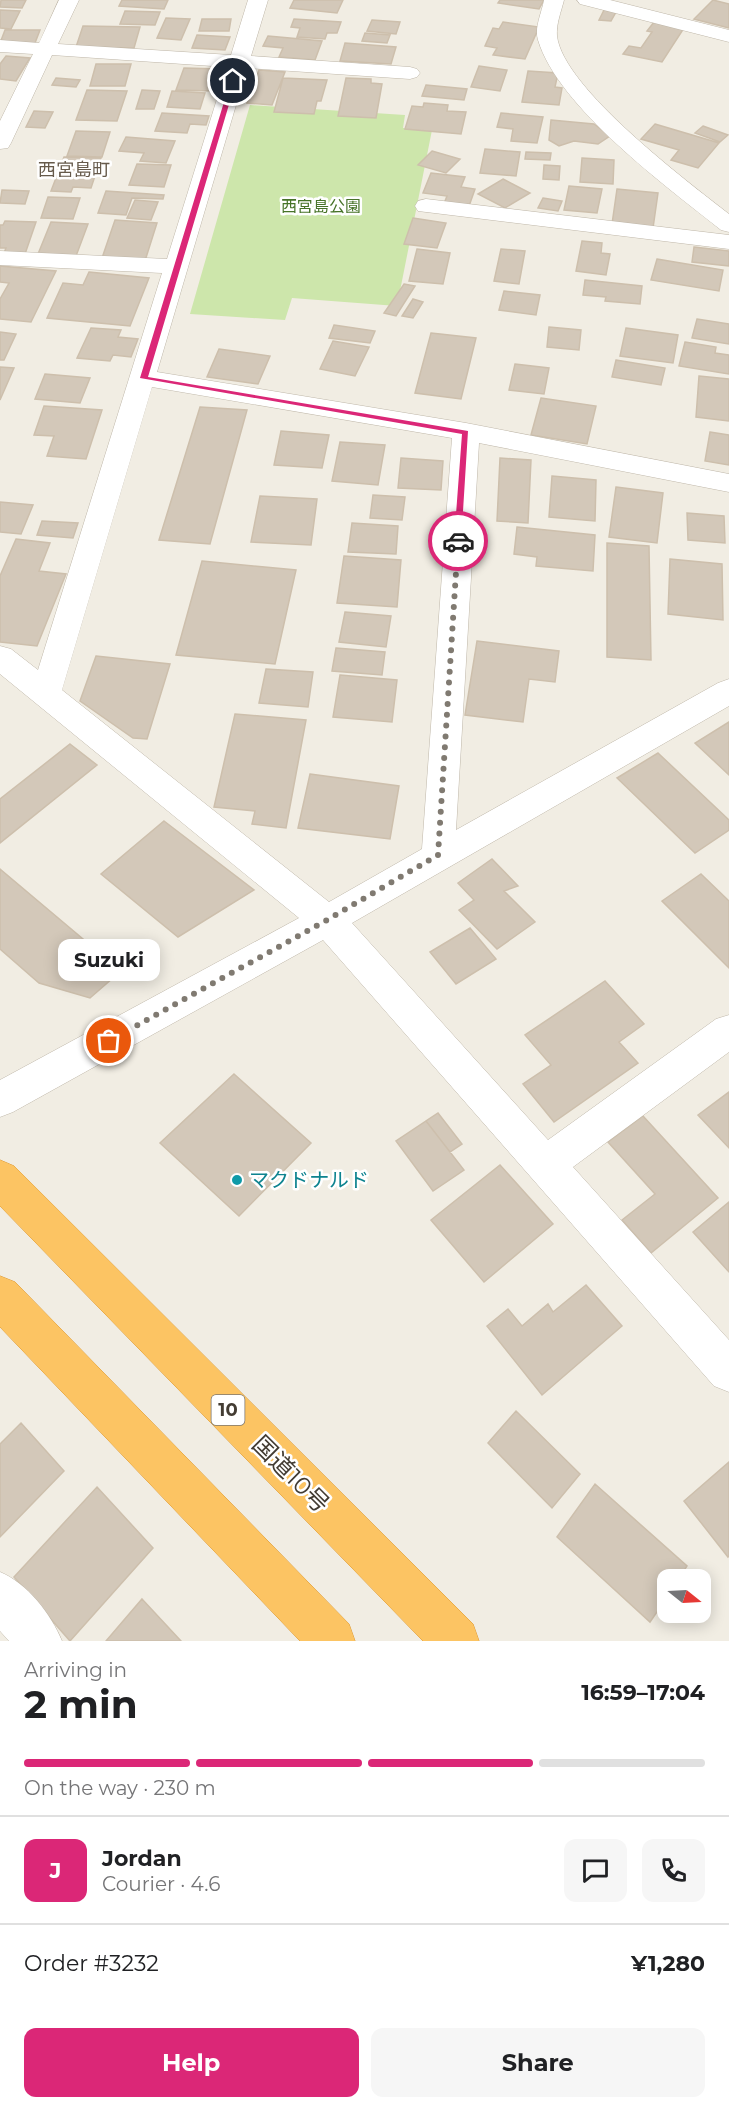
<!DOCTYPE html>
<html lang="en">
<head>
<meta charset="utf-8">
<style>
	body { margin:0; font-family:Montserrat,"Noto Sans JP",sans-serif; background:#f6f6f6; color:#202124; height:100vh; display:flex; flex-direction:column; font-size:22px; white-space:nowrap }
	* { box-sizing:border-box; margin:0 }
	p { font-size:20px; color:#757577 }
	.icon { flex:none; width:33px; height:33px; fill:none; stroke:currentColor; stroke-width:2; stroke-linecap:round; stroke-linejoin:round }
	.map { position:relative; height:1641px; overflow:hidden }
	.panel { display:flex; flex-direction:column; background:#fff; flex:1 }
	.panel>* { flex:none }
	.needle { width:39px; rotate:108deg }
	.buttons { position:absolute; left:657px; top:1569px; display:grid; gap:12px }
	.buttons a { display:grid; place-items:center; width:54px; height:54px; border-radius:12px; background:#fff; box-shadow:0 3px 15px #0003; font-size:30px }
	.pin { position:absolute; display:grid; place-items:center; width:51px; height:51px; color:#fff; margin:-26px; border:3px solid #fff; border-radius:50%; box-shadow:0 2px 6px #0007 }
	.courier { position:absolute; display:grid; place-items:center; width:60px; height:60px; margin:-30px; border:4px solid #db2777; border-radius:50%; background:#fff; color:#222; box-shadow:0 2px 8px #0007 }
	.bubble { position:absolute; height:42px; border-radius:12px; background:#fff; box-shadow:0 3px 15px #0003; font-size:20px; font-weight:700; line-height:42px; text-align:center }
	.head em { font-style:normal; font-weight:700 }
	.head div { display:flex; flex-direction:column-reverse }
	.head { display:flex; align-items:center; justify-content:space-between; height:102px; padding:0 24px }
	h1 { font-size:39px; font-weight:700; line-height:45px }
	.bar { display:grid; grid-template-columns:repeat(4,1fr); gap:9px 6px; align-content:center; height:72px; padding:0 24px }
	.bar i { height:8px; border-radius:4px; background:#e0e0e0 }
	.bar .on { background:#db2777 }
	.bar p { grid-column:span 4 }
	.line { display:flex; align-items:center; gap:15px; padding:0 24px; border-top:2px solid #e0e0e0 }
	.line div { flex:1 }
	.round { display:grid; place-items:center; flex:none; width:63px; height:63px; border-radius:12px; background:#f6f6f6 }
	.action { display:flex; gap:12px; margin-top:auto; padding:12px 24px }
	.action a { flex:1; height:69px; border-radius:12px; background:#db2777; color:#fff; font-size:24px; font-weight:700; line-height:69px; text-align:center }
	.action a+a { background:#f6f6f6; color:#202124 }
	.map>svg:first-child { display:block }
	.green { fill:#cde6ab }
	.building { fill:#d3c8b9; stroke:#cdbfac; stroke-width:1.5 }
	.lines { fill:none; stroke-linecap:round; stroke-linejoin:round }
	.minor-casing { stroke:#bfb7a9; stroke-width:1 }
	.highway-casing { stroke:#db9833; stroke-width:1 }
	.minor { fill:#fff; fill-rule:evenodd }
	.highway { fill:#fcc463; fill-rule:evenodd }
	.route { fill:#db2777 }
	.done { stroke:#807a71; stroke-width:6; stroke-dasharray:0 10.8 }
	.culture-dot { fill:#0f9aa8; stroke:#fff; stroke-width:2 }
	.labels { text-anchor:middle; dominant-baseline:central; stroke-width:5; stroke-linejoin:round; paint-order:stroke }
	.far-park-label { font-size:16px; fill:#477328; stroke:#fff }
	.far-quarter-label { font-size:18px; fill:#665a4b; stroke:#fff }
	.shield { fill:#fff; stroke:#7b7670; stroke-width:1.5 }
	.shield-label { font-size:18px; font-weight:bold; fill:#433c33 }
	.culture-label { font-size:20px; fill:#0d838f; stroke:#fff; text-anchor:start }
	.near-street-label { font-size:24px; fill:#433c33; stroke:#fff }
</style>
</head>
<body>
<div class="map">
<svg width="729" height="1641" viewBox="0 0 729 1641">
	<rect width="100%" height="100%" fill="#f1ede3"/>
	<path class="green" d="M250 105 405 115 403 128 432 130 397 306 292 298 285 320 190 314Z"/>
	<path class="building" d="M1 0H26L22 8 0 7Z
		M122 0H168L164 9 119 6Z
		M294 0H343L337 13 290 8Z
		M500 0H544L539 9 498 3Z
		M713 0 729 4V28L694 19Z
		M0 10 20 11 11 29 0 28Z
		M604 10 616 12 611 21 599 20Z
		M125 11 160 12 155 25 120 24Z
		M166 18 190 19 181 40 157 38Z
		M202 19H231L229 31H199Z
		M294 19 341 22 337 33H327L325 39 297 37 300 28 291 27Z
		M372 20 400 22 396 34 367 31Z
		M503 22 539 27 525 59 493 55 497 48 485 46 493 28 499 29Z
		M654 22 684 28 662 62 623 54 629 46 641 48 652 32 647 31Z
		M83 26 140 27 134 48 76 47Z
		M5 30H40L35 43H0Z
		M365 33 390 35 387 43 362 41Z
		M197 35 230 37 225 50 192 48Z
		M268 36 322 41 315 60 279 57 283 48 263 46Z
		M345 43 396 47 391 64 340 61Z
		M6 56 30 58 16 81 0 79V64Z
		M96 64H131L125 86H90Z
		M479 66 507 70 500 91 471 87Z
		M184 68 221 69 214 91 176 90Z
		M259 70 285 72 272 105 247 103Z
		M528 71 558 73 555 87 562 88 559 105 522 102Z
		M56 78 80 80 76 87 52 85Z
		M283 78 327 80 321 101H317L314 114 274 112Z
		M346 78 371 79V83L382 84 376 118 338 116Z
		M426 85 467 89 464 100 422 96Z
		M87 90 127 91 117 121 76 120Z
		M142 90 160 91 154 109H136Z
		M172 91 205 93 200 109 167 107Z
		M424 103 448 105 447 111 466 112 461 134 405 129 412 106 423 107Z
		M34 111 53 112 45 128 26 127Z
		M162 113 209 116 206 125 190 124 187 133 155 131Z
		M501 113 543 117 537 143 511 141 513 129 497 127Z
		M551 120 594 124 610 136 598 144 574 141 559 146 549 140Z
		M655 124 719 143 698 168 671 160 679 150 641 139Z
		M703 126 728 135 720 142 695 133Z
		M76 131 110 132 102 157 67 156Z
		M126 137 175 141 166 163 140 161 144 153 119 151Z
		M485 149 520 152 516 176 480 173Z
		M432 151 460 159 446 173 418 165Z
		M526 152 551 153 550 160 525 159Z
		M64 157 101 158 91 188 73 187 71 192 51 191Z
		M582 158 614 160 613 184 580 182Z
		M137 164 171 165 164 187 129 185Z
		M544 165 560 166 559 180 543 179Z
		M431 173 465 177 461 187 475 189 468 209 443 206 447 196 423 193Z
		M503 179 530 193 505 208 478 194Z
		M569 186 602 189 597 213 564 210Z
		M617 189 658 193 653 228 612 224Z
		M2 190 29 191 25 204 0 203Z
		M106 191 164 195 163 199 132 198 126 215 98 213Z
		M48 197 80 198 73 219 41 218Z
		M543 198 562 201 558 211 538 208Z
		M135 200 158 202 151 220 127 218Z
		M413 218 446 223 437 248 404 244Z
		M115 220 157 223 144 264 101 261Z
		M5 221 36 222 25 254 4 253 6 248H0V225H3Z
		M51 222 88 224 76 256 38 254Z
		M582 241 602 243 601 253 610 254 606 275 576 271Z
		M694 247 729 251V266L692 262Z
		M417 249 450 253 443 284 409 281Z
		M501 249 525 251 519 284 494 281Z
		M657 259 723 270 719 291 651 280Z
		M0 266 56 271 31 322 0 319V299L9 283 0 282Z
		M89 272 149 278 130 326 47 318 63 283 83 285Z
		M585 280 642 286 640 304 605 301 606 297 583 295Z
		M404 284 415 286 396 316 384 313Z
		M504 291 540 295 536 315 499 310Z
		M413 299 423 302 413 318 402 316Z
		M697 319 729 324V344L692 338Z
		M334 325 375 331 370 343 329 338Z
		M549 327 581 330 579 350 547 347Z
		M91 328 121 330 118 337 138 339 131 357 113 355 110 361 77 358Z
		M626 328 678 335 673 363 620 356Z
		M0 332 16 334 4 360H0Z
		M431 333 476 338 461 399 415 393Z
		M333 341 369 347 355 376 320 369Z
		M685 342 716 347 715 353 729 355V374L679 366Z
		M219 349 270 356 258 384 207 377Z
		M616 360 665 368 661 385 612 377Z
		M515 364 549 368 544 394 509 390Z
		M0 367 14 368 0 400Z
		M45 374 90 378 80 403 35 399Z
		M699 376 729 379V421L696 417Z
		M541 398 596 406 587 444 531 435Z
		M44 406 102 410 86 459 47 456 54 436 34 435Z
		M200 407 247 410 210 544 159 540Z
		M281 431 329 435 322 468 274 465Z
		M710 432 729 435V465L705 461Z
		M340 442 385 445 378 485 332 481Z
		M401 458 443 461 441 490 398 488Z
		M500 458 531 460 528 523 497 521Z
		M552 476 596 480 595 521 549 517Z
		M616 487 663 493 657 543 609 537Z
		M373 495 405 497 402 520 370 518Z
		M260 496 317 499 311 545 251 542Z
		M0 502 33 505 21 534 0 532Z
		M687 513 724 516 725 543 688 540Z
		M42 521 78 523 73 538 37 535Z
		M352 523 398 526 396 554 348 552Z
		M517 527 595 535 593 571 536 566 537 557 514 554Z
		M16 539 50 543 39 571 66 574 37 646 0 642V576Z
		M607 543 649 546 651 660 607 657Z
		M344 556 401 560 397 607 337 603Z
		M670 559 722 564 723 620 668 614Z
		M202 561 296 570 275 664 176 655Z
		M345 612 391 616 386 647 339 642Z
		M477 641 559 651 555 682 529 679 523 722 465 715Z
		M336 648 385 652 382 675 332 671Z
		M96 656 170 664 147 739 133 738 80 701Z
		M266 669 313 672 308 707 259 703Z
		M340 675 397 680 392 722 333 717Z
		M235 714 306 720 286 828 252 824 255 811 214 807Z
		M729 722V775L695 743Z
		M70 744 97 765 0 843V799Z
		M658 753 729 820V830L695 853 617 778Z
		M310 774 399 786 390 839 298 828Z
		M164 821 254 890 178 937 101 874Z
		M492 859 518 886 504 891 535 922 497 949 459 910 474 900 458 883Z
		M0 869 121 971 90 998 39 983 0 949Z
		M701 874 729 901V968L662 901Z
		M470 928 496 959 456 984 430 952Z
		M605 981 644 1024 619 1042 638 1063 554 1122 523 1084 551 1065 525 1035Z
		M234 1074 311 1143 239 1216 160 1143Z
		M729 1092V1148L698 1115Z
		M438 1113 462 1144 450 1152 426 1121Z
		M643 1116 718 1198 651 1253 622 1220 655 1194 608 1142Z
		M426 1121 464 1170 433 1191 396 1141Z
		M500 1165 553 1224 484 1282 431 1220Z
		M729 1202V1272L693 1232Z
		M586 1285 622 1326 542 1395 487 1326 508 1309 522 1326 548 1304 553 1312Z
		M516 1411 580 1474 552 1508 488 1443Z
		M21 1423 64 1471 0 1537V1444Z
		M729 1462V1556L728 1557 684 1501Z
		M595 1484 687 1566 678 1580H668V1596L650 1622 557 1537Z
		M97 1487 153 1548 70 1641 14 1577Z
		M142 1599 181 1641H106Z"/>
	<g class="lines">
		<defs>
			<path id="minor" d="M59 0H79L58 44 231 55 248 0H268L251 56 410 67 417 69 420 73 417 77 410 79 247 68 157 372 466 423 729 474V492L479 443 456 830 718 683 729 679V706L352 923 548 1140 716 1019 729 1015V1052L573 1167 729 1340V1392L714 1386 323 940 13 1112 0 1117V1080L299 918 0 674V646L11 649 38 670 162 273 0 265V251L167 259 227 67 52 55 11 143 8 148 0 149V121L33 54 0 52V40L39 43ZM152 387 452 438 422 849 329 902 62 690Z
				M544 0H564C561 12 556 24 557 36 563 88 688 182 729 214V232L721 230C667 187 558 107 538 40 534 28 542 12 544 0Z
				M577 0H610L729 30V42L580 4Z
				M426 199 729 235V249L418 211 415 206 418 201Z
				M0 1572C27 1583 51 1614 62 1641H9L0 1631Z"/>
			<path id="highway" d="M0 1160 14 1166 473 1624 479 1641H423L0 1206Z
				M0 1276 15 1282 349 1624 355 1641H300L0 1327Z"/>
		</defs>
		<use href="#minor" class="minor-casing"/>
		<use href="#highway" class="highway-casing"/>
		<use href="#minor" class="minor"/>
		<use href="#highway" class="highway"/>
	</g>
	<path class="route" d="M231 79 236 81 148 377 468 431 461 543 454 541 462 434 140 378Z"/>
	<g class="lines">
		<path class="done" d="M109 1041 327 920 438 855 458 541"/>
	</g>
	<circle class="culture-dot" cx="237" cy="1180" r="6"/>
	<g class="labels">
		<g class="far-park-label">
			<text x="321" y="206">西宮島公園</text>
		</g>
		<g class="far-quarter-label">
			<text x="74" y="170">西宮島町</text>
		</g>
		<rect class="shield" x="211.5" y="1395" width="33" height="30" rx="4.5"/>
		<g class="shield-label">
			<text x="228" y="1410">10</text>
		</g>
		<g class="culture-label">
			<text x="249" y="1180">マクドナルド</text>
		</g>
		<g class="near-street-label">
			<text transform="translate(291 1474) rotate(45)">国道10号</text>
		</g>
	</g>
</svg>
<div class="buttons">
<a><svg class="needle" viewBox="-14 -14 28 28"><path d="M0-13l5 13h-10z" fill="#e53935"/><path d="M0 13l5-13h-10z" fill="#757577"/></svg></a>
</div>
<div class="pin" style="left:109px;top:1041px;background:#ea580c"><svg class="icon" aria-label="bag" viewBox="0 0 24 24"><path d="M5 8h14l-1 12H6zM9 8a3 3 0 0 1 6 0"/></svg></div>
<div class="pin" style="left:233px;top:81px;background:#1f2937"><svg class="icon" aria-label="home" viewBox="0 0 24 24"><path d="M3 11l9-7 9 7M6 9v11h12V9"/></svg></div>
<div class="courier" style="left:458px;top:541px"><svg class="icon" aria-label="car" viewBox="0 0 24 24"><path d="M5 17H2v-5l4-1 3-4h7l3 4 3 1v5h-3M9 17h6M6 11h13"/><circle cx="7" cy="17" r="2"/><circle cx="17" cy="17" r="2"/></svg></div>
<div class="bubble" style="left:58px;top:939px;width:102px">Suzuki</div>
</div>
<section class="panel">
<div class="head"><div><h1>2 min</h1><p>Arriving in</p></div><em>16:59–17:04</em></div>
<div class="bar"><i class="on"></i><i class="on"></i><i class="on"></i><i></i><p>On the way · 230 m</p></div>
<div class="line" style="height:108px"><b class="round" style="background:#db2777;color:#fff">J</b><div><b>Jordan</b><p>Courier · 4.6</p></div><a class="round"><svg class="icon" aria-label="chat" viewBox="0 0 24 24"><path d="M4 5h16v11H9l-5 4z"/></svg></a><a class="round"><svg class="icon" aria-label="phone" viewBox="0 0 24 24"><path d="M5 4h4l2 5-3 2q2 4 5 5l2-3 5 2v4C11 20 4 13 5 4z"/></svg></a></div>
<div class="line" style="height:78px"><div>Order #3232</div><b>¥1,280</b></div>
<div class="action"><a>Help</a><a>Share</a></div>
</section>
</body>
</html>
